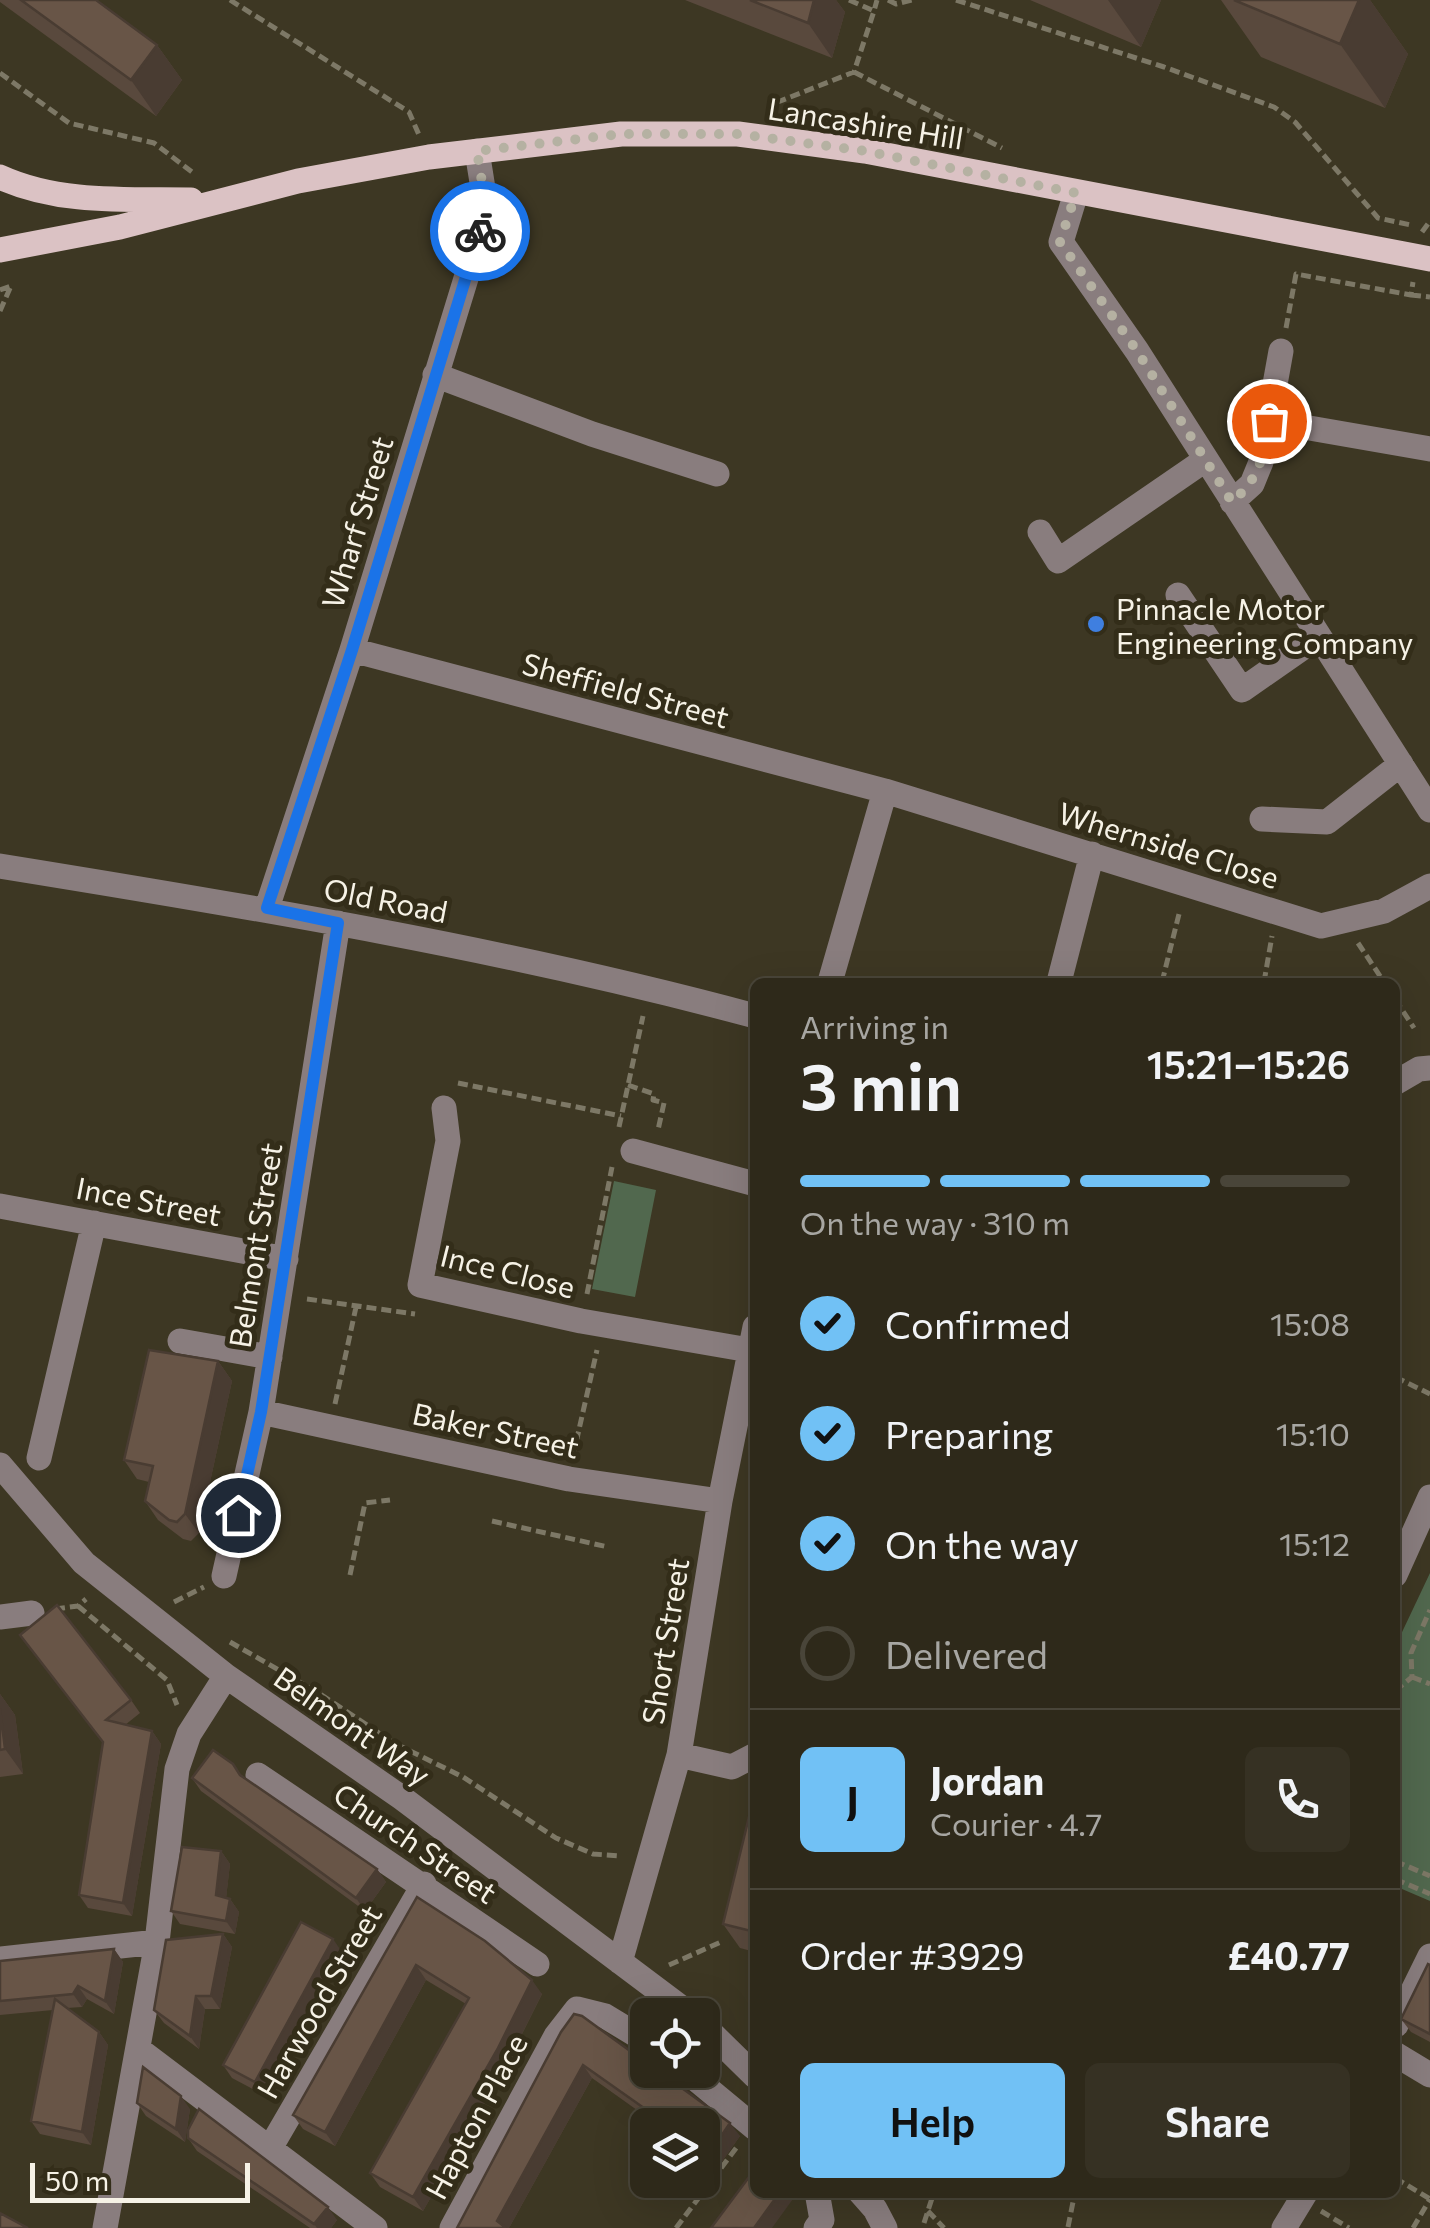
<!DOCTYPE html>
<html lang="en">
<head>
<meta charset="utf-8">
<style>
	body { margin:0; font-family:Commissioner,sans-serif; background:#363123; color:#f1f3f6; height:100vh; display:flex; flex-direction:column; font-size:38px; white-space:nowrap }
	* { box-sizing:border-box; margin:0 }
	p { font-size:32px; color:#a7a6a2 }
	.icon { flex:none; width:55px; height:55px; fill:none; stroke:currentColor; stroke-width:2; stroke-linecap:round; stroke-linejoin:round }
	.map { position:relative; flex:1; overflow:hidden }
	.side { position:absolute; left:750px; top:978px; width:650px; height:1220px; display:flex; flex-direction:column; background:#2e291a; border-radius:15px; box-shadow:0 10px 40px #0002,0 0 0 2px #494539 }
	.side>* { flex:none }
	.buttons { position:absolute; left:630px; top:1998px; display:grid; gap:20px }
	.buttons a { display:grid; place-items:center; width:90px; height:90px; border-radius:15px; background:#2e291a; box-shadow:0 10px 40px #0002,0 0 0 2px #494539; font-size:50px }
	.scale { position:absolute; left:30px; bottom:25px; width:220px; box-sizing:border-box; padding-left:10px; border:5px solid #f6f2e6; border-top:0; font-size:28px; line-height:35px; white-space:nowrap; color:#f6f2e6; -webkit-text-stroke:8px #332d19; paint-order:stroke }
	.pin { position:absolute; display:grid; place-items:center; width:85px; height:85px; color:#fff; margin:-42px; border:5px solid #fff; border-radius:50%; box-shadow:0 2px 10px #0007 }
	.courier { position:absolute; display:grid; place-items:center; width:100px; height:100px; margin:-50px; border:8px solid #1a73e8; border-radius:50%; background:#fff; color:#222; box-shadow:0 2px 12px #0007 }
	.summary em { font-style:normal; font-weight:600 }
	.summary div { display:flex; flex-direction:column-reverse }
	.summary { display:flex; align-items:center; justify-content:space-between; height:170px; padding:0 50px }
	h1 { font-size:65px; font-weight:600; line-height:75px }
	.bar { display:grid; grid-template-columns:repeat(4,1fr); gap:15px 10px; align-content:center; height:120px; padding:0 50px }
	.bar i { height:12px; border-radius:8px; background:#494539 }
	.bar .current { background:#71c1f5 }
	.bar p { grid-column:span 4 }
	.line { display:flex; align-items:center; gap:25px; padding:0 50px; border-top:2px solid #494539 }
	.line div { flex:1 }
	.round { display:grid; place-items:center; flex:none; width:105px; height:105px; border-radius:15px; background:#363123 }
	ol { padding:0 50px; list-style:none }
	li { display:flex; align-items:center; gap:30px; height:110px }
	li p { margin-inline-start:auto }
	li .icon { padding:10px; border-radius:50%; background:#71c1f5; color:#111; stroke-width:4 }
	li:last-child { color:#a7a6a2 }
	li i { width:55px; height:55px; border:5px solid #494539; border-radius:50% }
	.action { display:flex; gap:20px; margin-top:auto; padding:20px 50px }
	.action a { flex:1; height:115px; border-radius:15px; background:#71c1f5; color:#111; font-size:40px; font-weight:600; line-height:115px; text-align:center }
	.action a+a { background:#363123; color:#f1f3f6 }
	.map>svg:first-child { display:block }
	.green { fill:#51684e }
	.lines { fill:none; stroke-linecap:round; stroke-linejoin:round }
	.path { stroke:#7d7866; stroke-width:5; stroke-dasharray:10 5; stroke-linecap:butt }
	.minor { stroke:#897d7e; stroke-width:25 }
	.major { stroke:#dbc2c4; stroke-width:25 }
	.wall { fill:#59493d }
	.shaded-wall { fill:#493c32 }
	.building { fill:#685547; stroke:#493c32; stroke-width:2.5 }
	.done { stroke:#b5b1a2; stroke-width:10; stroke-dasharray:0 18 }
	.route { stroke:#1a73e8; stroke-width:12 }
	.shop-dot { fill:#3f7fe0; stroke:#332d19; stroke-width:4 }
	.labels { text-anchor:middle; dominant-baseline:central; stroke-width:10; stroke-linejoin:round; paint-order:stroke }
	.street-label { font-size:30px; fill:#f6f2e6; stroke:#332d19 }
	.poi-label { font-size:30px; fill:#f6f2e6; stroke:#332d19; text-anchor:start }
</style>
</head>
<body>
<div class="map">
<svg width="1430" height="2228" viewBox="0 0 1430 2228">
	<rect width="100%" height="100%" fill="#3d3723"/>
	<path class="green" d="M614 1181 656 1190 635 1297 592 1289Z
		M1430 1573V1901L1395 1886V1647Z"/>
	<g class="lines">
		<path class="path" d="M230 0 409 112 419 135
			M849 0 874 11 877 0
			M888 0 896 4 912 0
			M956 0 1164 67 1274 107 1295 122 1378 218 1411 225
			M854 72 1002 148
			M0 73 69 123 154 143 192 172
			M769 113 770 105 854 72 874 11
			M1422 232 1430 221
			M0 290 11 286
			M1411 295 1430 297
			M0 311 11 286
			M1286 328 1296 274 1411 295 1413 282
			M1358 943 1384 982
			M1162 982 1180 910
			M1264 982 1272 936
			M1395 999 1414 1028
			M458 1083 621 1116
			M628 1085 654 1094 653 1100 664 1103 658 1130
			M619 1127 643 1016
			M587 1294 612 1167
			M307 1299 415 1314
			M1395 1377 1430 1394
			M335 1404 356 1307
			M573 1456 597 1350
			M492 1521 608 1547
			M350 1575 365 1503 390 1500
			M174 1602 204 1587
			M78 1606 167 1680 177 1705
			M55 1609 78 1606 86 1599
			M230 1642 317 1692 394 1743 463 1777 556 1838 593 1854 621 1856
			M1412 1677 1430 1684
			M1395 1691 1412 1677 1411 1653 1430 1610
			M1395 1861 1430 1876
			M1395 1879 1430 1894
			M669 1965 721 1942
			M1395 2178 1430 2199
			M928 2211 944 2228
			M1321 2211 1349 2228
			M924 2223 934 2192
			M1068 2227 1075 2192
			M676 2228 737 2147
			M1413 2228 1430 2199"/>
		<path class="minor" d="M1076 193 1061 242 1137 351 1430 810
			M435 375 592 434 717 474
			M1269 421 1430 449
			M1232 502 1252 484 1261 462 1281 351
			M1040 532 1058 561 1205 460
			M1178 595 1242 690 1318 637
			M352 650 885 791 1321 926 1384 911 1430 886
			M1262 819 1327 822 1401 764
			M0 866C254 907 507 949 755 1016
			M267 908 352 650 483 223 485 201 477 151
			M830 982 885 791
			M1059 982 1092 854
			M1395 1083 1419 1069 1430 1068
			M444 1108 448 1141 420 1285 581 1321 755 1351
			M633 1151 755 1184
			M0 1206 286 1259
			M180 1341 270 1357
			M261 1412 569 1479 720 1501
			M39 1458 94 1223
			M0 1465 84 1563 226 1676 402 1798 691 2015
			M1395 1575 1430 1497
			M224 1576 261 1412 338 923
			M0 1617 32 1613
			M679 1755 732 1767 755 1755
			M258 1775 537 1964
			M0 1959 157 1942
			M620 1962 679 1755 720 1501 755 1327
			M702 2024 755 2076
			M1396 2025 1430 1956
			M138 2049 375 2228
			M1395 2054 1430 2075
			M685 2070 755 2128
			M269 2150 424 1884
			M860 2192 875 2209 885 2228
			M105 2228 157 1942 177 1769 189 1734 226 1676
			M452 2228 556 2036 577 2009 605 2016 648 2042
			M816 2228 822 2220 817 2192
			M1284 2228 1306 2192"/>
		<path class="major" d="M0 177C59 204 127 199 191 200
			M0 250 120 227 298 181 429 157 621 134H738L865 151 1430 259"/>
	</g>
	<path class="wall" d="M0 0H96L157 45 182 80 156 116 0 2Z
		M685 0H836L845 12 832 58Z
		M1030 0H1161L1141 47Z
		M1221 0H1370L1408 54 1385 108 1261 57Z
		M218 1361 232 1381 199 1533 191 1541 183 1539 158 1520 145 1501 149 1482 137 1479 124 1460Z
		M20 1635 131 1700 140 1713 125 1725 152 1731 161 1744 132 1916 88 1908 79 1895 103 1743Z
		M0 1694 15 1715 23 1774 0 1777Z
		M242 1777 377 1869 386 1882 365 1911 201 1791 192 1778Z
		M755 1792V1952L740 1948 723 1924Z
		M221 1851 230 1864 226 1898 230 1899 239 1912 235 1934 180 1924 171 1911Z
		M417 1897 542 1994 508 2062 423 2211 380 2187 370 2173 466 2004 426 1980 335 2146 303 2129 293 2115Z
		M223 1934 232 1947 220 2009H205L199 2049 164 2023 154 2010Z
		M114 1949 123 1962 114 2014 87 1999 82 2007 67 2008 99 2032 108 2045 91 2145 40 2134 31 2121 53 2010 0 2015V1961Z
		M342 1952 264 2095 232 2078 223 2065Z
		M1430 1965V2042L1411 2032 1401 2019Z
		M561 2032 740 2136 718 2167 702 2156V2125H658L592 2078 509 2228Z
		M137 2103 190 2109 185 2142 146 2116Z
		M188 2138 337 2220 331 2228H310L197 2151Z"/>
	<path class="shaded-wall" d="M814 0H836L845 12 832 58 808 23Z
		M1108 0H1161L1141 47Z
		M1359 0H1370L1408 54 1385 108 1340 44Z
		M157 45 182 80 156 116 131 80Z
		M218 1361 232 1381 199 1533 185 1514Z
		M0 1694 15 1715 23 1774 5 1749 0 1709Z
		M152 1731 161 1744 132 1916 123 1903Z
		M221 1851 230 1864 225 1908 216 1895Z
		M377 1869 386 1882 365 1911 356 1898Z
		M230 1899 239 1912 235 1934 226 1921Z
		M223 1934 232 1947 220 2009 211 1996Z
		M333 1939 342 1952 264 2095 255 2082Z
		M114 1949 123 1962 114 2014 105 2001Z
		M416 1965 426 1980 335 2146 325 2132Z
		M532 1980 542 1994 508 2062 423 2211 413 2197Z
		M78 1986 87 1999 82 2007 73 1994Z
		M196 1996 205 2009 199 2049 190 2036Z
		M99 2032 108 2045 91 2145 82 2132Z
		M583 2065 592 2078 509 2228H502L497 2221Z
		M181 2096 190 2109 185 2142 176 2129Z
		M730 2123 740 2136 718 2167 709 2154Z
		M780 2192H798L772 2228H754Z
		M328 2207 337 2220 331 2228H317L314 2224Z"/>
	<path class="building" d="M21 0H96L157 45 131 80Z
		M750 0H814L808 23Z
		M1234 0H1359L1340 44Z
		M149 1350 218 1361 185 1514 177 1522 169 1520 145 1501 153 1466 124 1460Z
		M57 1605 131 1700 106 1720 152 1731 123 1903 79 1895 103 1742 20 1635Z
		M0 1709 5 1749 0 1750Z
		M213 1750 233 1764 240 1775 377 1869 356 1898 192 1778Z
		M755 1792V1932L723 1924Z
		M182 1847 221 1851 216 1895 230 1899 226 1921 171 1911Z
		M417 1897 485 1941 532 1980 498 2048 413 2197 370 2173 469 1998 416 1965 325 2132 293 2115Z
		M301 1922 333 1939 255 2082 223 2065Z
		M223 1934 211 1996H196L190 2036 154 2010 166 1940Z
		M114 1949 105 2001 78 1986 73 1994 0 2001V1961Z
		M1428 1964 1430 1965V2034L1401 2019Z
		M55 1999 99 2032 82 2132 31 2121Z
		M574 2014 582 2016 648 2064V2070H657L730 2123 709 2154 702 2150V2125H668L583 2065 497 2221 506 2228H457L561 2032Z
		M143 2067 181 2096 176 2129 137 2103Z
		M199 2109 328 2207 314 2224 188 2138V2130Z
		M755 2169V2192H780L754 2228H711Z
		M0 2213 28 2228H0Z"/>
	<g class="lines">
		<path class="done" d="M480 231 485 201 477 151 621 134H738L865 151 1076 193 1060 242 1137 351 1232 502C1261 476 1262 459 1269 421"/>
		<path class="route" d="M238 1515 261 1412 338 923 267 908 352 650 480 231"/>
	</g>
	<circle class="shop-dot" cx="1096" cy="624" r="10"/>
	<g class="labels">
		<g class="street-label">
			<text transform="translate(866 122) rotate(9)">Lancashire Hill</text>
			<text transform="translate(356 522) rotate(-73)">Wharf Street</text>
			<text transform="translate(626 689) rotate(15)">Sheffield Street</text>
			<text transform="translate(1169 844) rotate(17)">Whernside Close</text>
			<text transform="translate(386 899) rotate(11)">Old Road</text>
			<text transform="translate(149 1200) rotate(11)">Ince Street</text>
			<text transform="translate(254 1245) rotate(-81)">Belmont Street</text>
			<text transform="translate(508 1270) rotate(14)">Ince Close</text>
			<text transform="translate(496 1429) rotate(12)">Baker Street</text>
			<text transform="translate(664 1641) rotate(-81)">Short Street</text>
			<text transform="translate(353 1725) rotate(35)">Belmont Way</text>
			<text transform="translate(416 1842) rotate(34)">Church Street</text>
			<text transform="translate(318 2001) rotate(-60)">Harwood Street</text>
			<text transform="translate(475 2116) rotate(-62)">Hapton Place</text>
		</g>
		<g class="poi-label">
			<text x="1116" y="607">Pinnacle Motor<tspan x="1116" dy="34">Engineering Company</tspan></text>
		</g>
	</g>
</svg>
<div class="buttons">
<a><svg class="icon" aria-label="locate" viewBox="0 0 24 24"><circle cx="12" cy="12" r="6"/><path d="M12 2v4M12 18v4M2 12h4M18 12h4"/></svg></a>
<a><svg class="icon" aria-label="layers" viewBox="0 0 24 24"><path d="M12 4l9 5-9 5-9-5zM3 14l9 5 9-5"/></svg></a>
</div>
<div class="scale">50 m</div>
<div class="pin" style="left:1269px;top:421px;background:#ea580c"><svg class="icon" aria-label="bag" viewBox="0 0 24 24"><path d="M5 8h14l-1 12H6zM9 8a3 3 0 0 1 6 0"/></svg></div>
<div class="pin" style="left:238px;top:1515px;background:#1f2937"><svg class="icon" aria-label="home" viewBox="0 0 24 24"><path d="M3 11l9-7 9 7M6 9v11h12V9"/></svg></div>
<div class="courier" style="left:480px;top:231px"><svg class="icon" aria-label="bike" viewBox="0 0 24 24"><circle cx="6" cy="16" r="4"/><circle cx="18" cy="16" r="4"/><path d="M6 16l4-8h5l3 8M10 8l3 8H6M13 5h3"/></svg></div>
<section class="side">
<div class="summary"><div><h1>3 min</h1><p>Arriving in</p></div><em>15:21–15:26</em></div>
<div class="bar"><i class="current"></i><i class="current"></i><i class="current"></i><i></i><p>On the way · 310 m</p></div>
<ol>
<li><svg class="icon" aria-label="check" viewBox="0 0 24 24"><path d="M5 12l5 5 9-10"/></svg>Confirmed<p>15:08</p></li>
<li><svg class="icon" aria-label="check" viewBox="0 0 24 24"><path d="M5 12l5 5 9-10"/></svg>Preparing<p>15:10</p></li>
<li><svg class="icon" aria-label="check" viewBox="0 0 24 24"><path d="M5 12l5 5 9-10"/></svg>On the way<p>15:12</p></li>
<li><i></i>Delivered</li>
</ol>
<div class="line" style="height:180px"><b class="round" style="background:#71c1f5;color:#111">J</b><div><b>Jordan</b><p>Courier · 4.7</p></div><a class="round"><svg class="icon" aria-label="phone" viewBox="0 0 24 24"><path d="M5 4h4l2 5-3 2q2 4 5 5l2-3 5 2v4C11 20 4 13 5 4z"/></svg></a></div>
<div class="line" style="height:130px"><div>Order #3929</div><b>£40.77</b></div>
<div class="action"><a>Help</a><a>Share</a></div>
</section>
</div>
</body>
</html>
